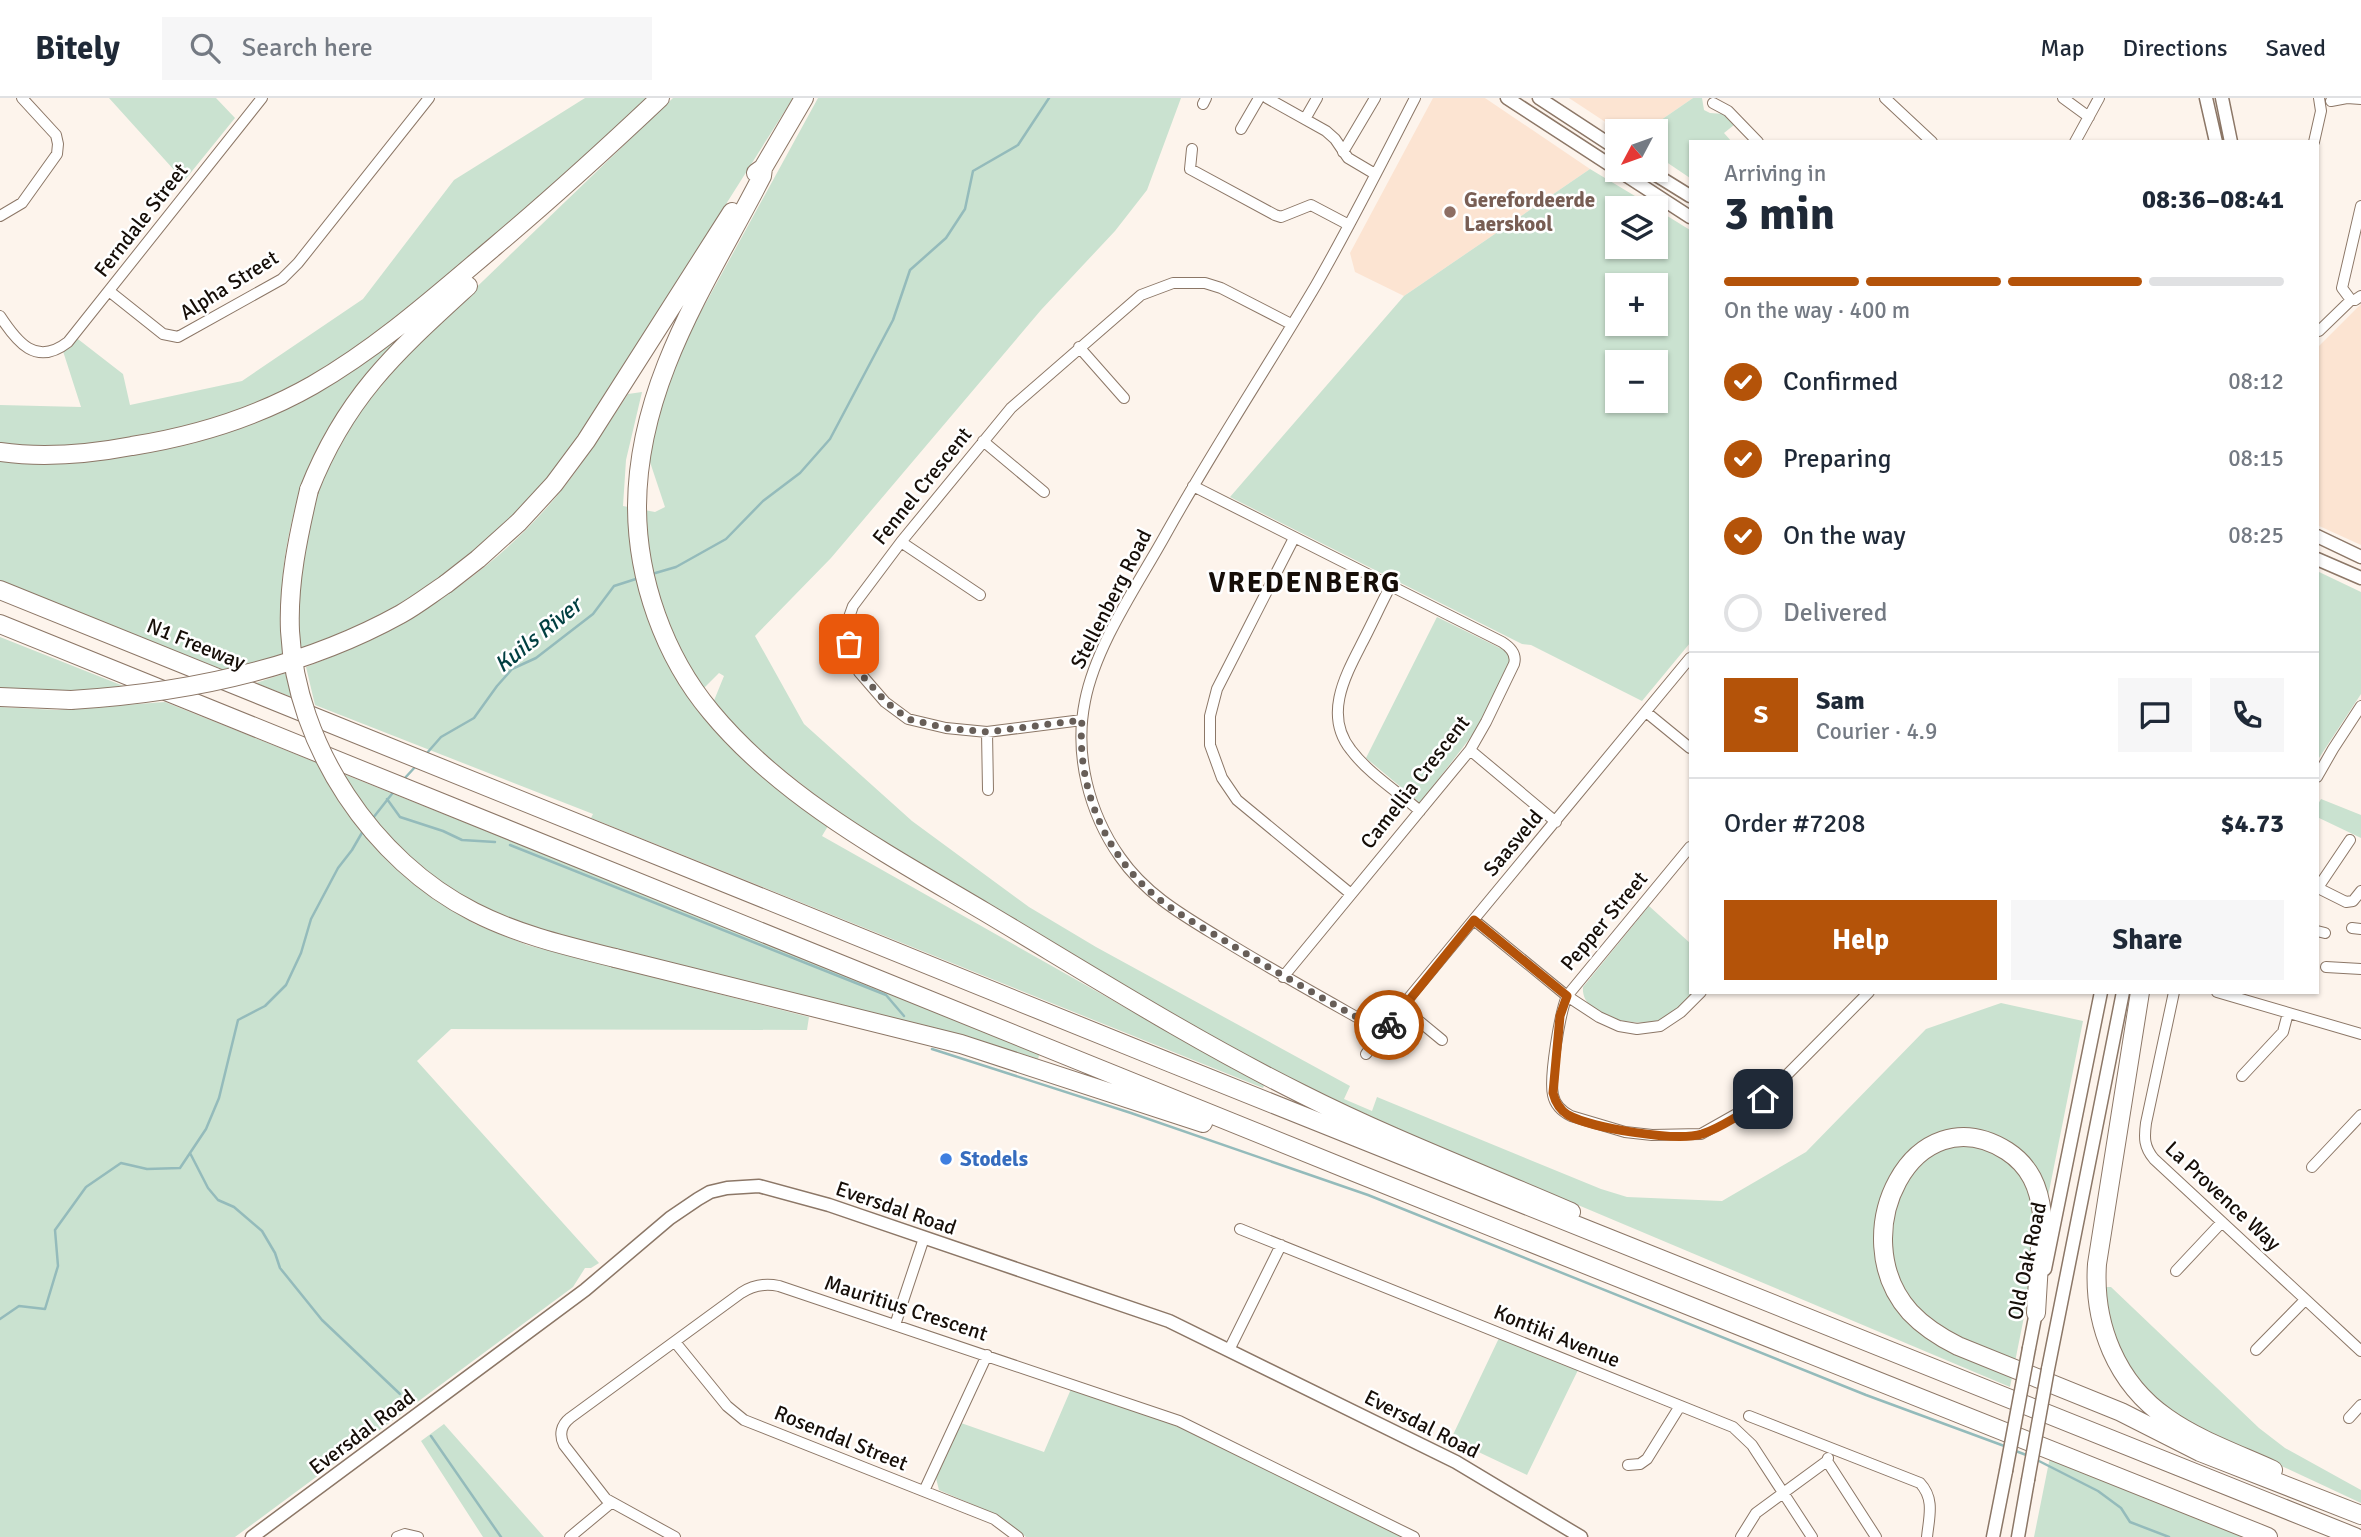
<!DOCTYPE html>
<html lang="en">
<head>
<meta charset="utf-8">
<style>
	body { margin:0; font-family:Signika,sans-serif; background:#f6f6f7; color:#1f2937; height:100vh; display:flex; flex-direction:column; font-size:26px; white-space:nowrap }
	* { box-sizing:border-box; margin:0 }
	p { font-size:23px; color:#747a83 }
	.icon { flex:none; width:38px; height:38px; fill:none; stroke:currentColor; stroke-width:2; stroke-linecap:round; stroke-linejoin:round }
	.map { position:relative; flex:1; overflow:hidden }
	.side { position:absolute; left:1689px; top:42px; width:630px; height:854px; display:flex; flex-direction:column; background:#fff; border-radius:0px; box-shadow:0 2px 5px #0004 }
	.side>* { flex:none }
	.needle { width:46px; rotate:229deg }
	.tools { position:absolute; left:1605px; top:21px; display:grid; gap:14px }
	.tools a { display:grid; place-items:center; width:63px; height:63px; border-radius:0px; background:#fff; box-shadow:0 2px 5px #0004; font-size:35px }
	.pin { position:absolute; display:grid; place-items:center; width:60px; height:60px; color:#fff; margin:-30px; border-radius:14px; box-shadow:0 4px 10px #0006 }
	.courier { position:absolute; display:grid; place-items:center; width:70px; height:70px; margin:-35px; border:5px solid #b45309; border-radius:50%; background:#fff; color:#222; box-shadow:0 2px 9px #0007 }
	.head em { font-style:normal; font-weight:800 }
	.head div { display:flex; flex-direction:column-reverse }
	.head { display:flex; align-items:center; justify-content:space-between; height:119px; padding:0 35px }
	h1 { font-size:46px; font-weight:800; line-height:52px }
	.bar { display:grid; grid-template-columns:repeat(4,1fr); gap:10px 7px; align-content:center; height:84px; padding:0 35px }
	.bar i { height:9px; border-radius:5px; background:#e0e1e3 }
	.bar .active { background:#b45309 }
	.bar p { grid-column:span 4 }
	.line { display:flex; align-items:center; gap:18px; padding:0 35px; border-top:2px solid #e0e1e3 }
	.line div { flex:1 }
	.round { display:grid; place-items:center; flex:none; width:74px; height:74px; border-radius:0px; background:#f6f6f7 }
	ol { padding:0 35px; list-style:none }
	li { display:flex; align-items:center; gap:21px; height:77px }
	li p { margin-inline-start:auto }
	li .icon { padding:7px; border-radius:50%; background:#b45309; color:#fff; stroke-width:4 }
	li:last-child { color:#747a83 }
	li i { width:38px; height:38px; border:4px solid #e0e1e3; border-radius:50% }
	.button { display:flex; gap:14px; margin-top:auto; padding:14px 35px }
	.button a { flex:1; height:80px; border-radius:0px; background:#b45309; color:#fff; font-size:28px; font-weight:800; line-height:80px; text-align:center }
	.button a+a { background:#f6f6f7; color:#1f2937 }
	header { display:flex; align-items:center; gap:42px; box-sizing:border-box; height:98px; padding:0 35px; background:#fff; border-bottom:2px solid #e0e1e3 }
	header strong { font-size:33px }
	nav { display:flex; gap:38px; margin-inline-start:auto; font-size:24px }
	.search { width:490px; height:63px; background:#f6f6f7; display:flex; align-items:center; gap:18px; box-sizing:border-box; padding:0 24px; border-radius:0px; color:#747a83; font-size:26px }
	.map>svg:first-child { display:block }
	.built { fill:#fce4d2 }
	.green { fill:#cae2d0; fill-rule:evenodd }
	.lines { fill:none; stroke-linecap:round; stroke-linejoin:round }
	.stream { stroke:#94bbbb; stroke-width:2.5 }
	.minor-casing { stroke:#8c7767; stroke-width:12 }
	.tertiary-casing { stroke:#8c7767; stroke-width:15 }
	.secondary-casing { stroke:#8c7767; stroke-width:15 }
	.motorway-casing { stroke:#8c7767; stroke-width:20 }
	.minor { stroke:#fff; stroke-width:10 }
	.tertiary { stroke:#fff; stroke-width:12 }
	.secondary { stroke:#fff; stroke-width:12 }
	.motorway { stroke:#fff; stroke-width:18 }
	.secondary-bridge-casing { stroke:#8c7767; stroke-width:15; stroke-linecap:butt }
	.motorway-bridge-casing { stroke:#8c7767; stroke-width:20; stroke-linecap:butt }
	.secondary-bridge { stroke:#fff; stroke-width:12 }
	.motorway-bridge { stroke:#fff; stroke-width:18 }
	.done { stroke:#675e58; stroke-width:7; stroke-dasharray:0 12.6 }
	.route { stroke:#b45309; stroke-width:9 }
	.education-dot { fill:#8d6e63; stroke:#fff; stroke-width:2.5 }
	.shop-dot { fill:#3f7fe0; stroke:#fff; stroke-width:2.5 }
	.labels { text-anchor:middle; dominant-baseline:central; stroke-width:5; stroke-linejoin:round; paint-order:stroke }
	.education-label { font-size:21px; font-weight:bold; fill:#785e54; stroke:#fff; text-anchor:start }
	.street-label { font-size:21px; fill:#160e08; stroke:#fff }
	.shop-label { font-size:21px; font-weight:bold; fill:#366cbe; stroke:#fff; text-anchor:start }
	.water-label { font-size:23px; font-style:italic; fill:#003f41; stroke:#fff }
	.district-label { font-size:28px; font-weight:bold; letter-spacing:2px; fill:#160e08; stroke:#fff }
</style>
</head>
<body>
<header>
<strong>Bitely</strong>
<div class="search"><svg class="icon" aria-label="search" viewBox="0 0 24 24"><circle cx="10" cy="10" r="6"/><path d="M15 15l6 6"/></svg>Search here</div>
<nav><a>Map</a><a>Directions</a><a>Saved</a></nav>
</header>
<div class="map">
<svg width="2361" height="1439" viewBox="0 0 2361 1439">
	<rect width="100%" height="100%" fill="#fdf4ec"/>
	<path class="built" d="M1433 0H1485L1590 71 1404 198 1355 174 1350 155Z
		M1569 0H1693L1645 33H1619Z
		M2361 206V447L2317 427V250Z"/>
	<path class="green" d="M109 0H216L235 20 184 83Z
		M585 0H648C563 78 481 158 389 226 353 253 318 279 278 298 191 339 95 354 0 348V307L81 309 62 250 74 238 123 276 130 307 242 283 363 201 454 82Z
		M673 0H793L560 369 486 447 398 510 300 553 297 491 317 390 353 318 406 257Z
		M818 0H1181L1147 92 1115 133 1041 212 831 460 755 538 804 626 912 723 1029 809 1096 849 1350 988 1344 1001 1372 1013 1377 999 1601 1091 1627 1099 1722 1103 1806 1054 1926 931 2001 905 2083 923 2010 1289 1369 1019 1251 962 935 777 840 716 754 649 713 605 724 578 719 575 695 599 831 723 822 738 1158 928 1265 985 1263 990 591 720 593 716 315 607 306 569C411 529 507 467 574 376 593 350 610 323 628 296L642 294 626 362 623 408 655 414 665 409 649 361 660 308 680 252Z
		M1693 0H1702L1704 12 1710 15 1724 16 1734 27 1724 35 1732 44H1690V80L1656 57V33H1645Z
		M1590 71 1655 110H1617V149H1656V111L1690 132V545L1642 603 1531 547 1522 546 1230 399 1404 198ZM1617 187H1656V226H1617ZM1617 264H1656V303H1617Z
		M403 231 407 234C385 256 363 277 346 303 294 378 273 468 284 559L229 574 0 483V359L223 332Z
		M2317 473 2361 494V596L2317 663Z
		M1437 519 1504 552 1508 556 1510 563 1477 631 1420 705 1366 660Z
		M0 539 131 591 100 594 0 592Z
		M286 575 292 599 256 585Z
		M165 604 318 665 351 720 392 767 435 802 475 826 527 847 809 919 807 932 451 931 417 963 599 1165 591 1170H585L573 1189 235 1439H0V609L57 612Z
		M341 675 1040 954 1038 961C916 923 792 896 668 865 596 847 516 835 452 794 404 763 372 722 341 675Z
		M2321 701 2361 717V740L2317 719V708Z
		M1649 808 1690 845V894H1694C1684 905 1674 916 1659 922 1637 930 1580 919 1583 889Z
		M2103 1189H2111L2259 1330 2285 1350 2361 1392V1405L2183 1322 2145 1293 2114 1244Z
		M1499 1240 1578 1272 1527 1377 1451 1341Z
		M1071 1291 1150 1316 1190 1332 1402 1439H1026L997 1417 939 1392 936 1380 961 1325 1044 1354Z
		M444 1326 544 1439H483L421 1343Z
		M2050 1359 2249 1439H2034Z"/>
	<g class="lines">
		<path class="stream" d="M652 476 676 469 726 441 763 403 800 375 830 341 893 222 910 172 946 140 965 111 973 73 1018 47 1049 0
			M427 655 441 639 474 620 497 588 512 571 536 560 593 516 614 488 639 480
			M404 681 416 668
			M387 701 400 719 443 733 462 742 495 744
			M373 720 395 692
			M510 747 886 897 904 918
			M932 951 1131 1015 1368 1097 1866 1297 2007 1349
			M190 1055 208 1090 218 1102 234 1109 262 1133 275 1155 280 1170 322 1222 400 1296
			M0 1221 19 1208 45 1211 58 1168 55 1132 86 1089 121 1065 147 1071 180 1070 206 1031 219 1000 238 922 265 908 286 887 301 855 311 821 338 770 352 752 363 733
			M431 1338 501 1439
			M2013 1352 2029 1358
			M2035 1361 2098 1393 2121 1410 2130 1424 2169 1439"/>
		<defs>
			<path id="minor" d="M1267 0 1326 33 1335 41 1348 60 1375 76
				M1885 0 1932 44
				M2063 0 2089 19
				M2331 3 2347 0 2361 1
				M1713 5 1728 13 1758 44
				M1203 6 1206 0
				M1305 21 1317 0
				M1241 31 1259 0
				M2075 44 2099 0
				M2314 44 2321 13 2319 0
				M1192 51 1190 71 1275 117 1281 119 1311 107 1349 127
				M1343 54 1375 0
				M2361 108 2342 190 2351 202H2355L2361 198
				M0 118 22 105 57 56 58 46 56 37 22 0
				M109 193 163 236 178 239 282 181 298 165 429 0
				M0 218C17 244 36 269 68 244L262 0
				M2319 233 2351 202
				M1079 249 1124 300
				M983 343 1044 394
				M1193 388 1502 544C1510 549 1517 556 1514 566L1486 624 1470 652 1283 879
				M1294 440 1217 591 1210 618V647L1222 680 1237 702 1351 796
				M901 444 980 497
				M1390 489C1380 508 1371 528 1361 547 1344 580 1324 618 1351 652 1369 676 1398 694 1420 713
				M1646 614 1690 650
				M1082 622 987 634 946 630 908 621 885 604 859 574 849 546 848 522 853 508 901 444 1011 310 1141 197 1173 185H1205L1221 190 1291 226
				M987 634 988 692
				M1470 652 1556 724
				M2317 679 2333 651 2361 608
				M1690 749 1567 898C1560 915 1549 979 1553 997 1555 1007 1563 1014 1571 1018L1625 1034 1652 1037 1701 1036 1763 1001 1869 894
				M2318 790 2346 804 2353 803 2361 793
				M2317 791 2350 742
				M1474 822 1567 898 1599 919 1619 928 1637 931 1660 928 1681 914 1701 894
				M2352 830 2361 831
				M2317 833 2325 835
				M2326 869 2361 871
				M2174 894 2146 1025C2144 1040 2144 1049 2154 1061L2361 1253
				M2217 894 2361 936
				M1402 909 1442 942
				M1383 934C1330 904 1277 875 1225 843 1186 819 1147 798 1120 759 1089 715 1074 657 1085 603 1096 546 1139 485 1167 434 1214 350 1267 270 1316 187 1351 126 1383 62 1415 0
				M1366 956 1408 901 1690 560
				M2242 978 2283 934 2288 915
				M2312 1069 2361 1017
				M1240 1131 1733 1329 1752 1347 1812 1439
				M2176 1173 2222 1124
				M895 1227 924 1140
				M675 1244 727 1308 744 1322 994 1421 1018 1439
				M1229 1252 1281 1147
				M2256 1252 2305 1202
				M1749 1318 1920 1385C1935 1401 1929 1419 1927 1439
				M2349 1320 2361 1307
				M1828 1360 1827 1363 1876 1439
				M1628 1367 1640 1366 1647 1361 1680 1308
				M924 1393 987 1257
				M397 1439 405 1436 418 1439
				M570 1439 611 1405
				M675 1439 606 1401 564 1347C559 1337 561 1327 570 1320L741 1195C753 1187 765 1185 779 1188L1179 1323 1414 1439
				M1741 1439 1756 1415 1827 1363"/>
			<path id="tertiary" d="M1507 0 1690 119
				M1539 0 1617 51
				M1648 72 1690 98
				M2317 438 2361 459
				M2317 461 2361 480"/>
			<path id="secondary" d="M2206 0 2216 44
				M2222 0 2231 44
				M2045 1171 2101 894
				M2029 1250 2037 1209
				M2048 1271 2123 894
				M252 1439 585 1192 670 1120 698 1101 710 1094 727 1090 759 1088 829 1107 1169 1223 1456 1364 1581 1439
				M1993 1439 2006 1373
				M2018 1439 2028 1382"/>
			<path id="motorway" d="M763 70 762 78C707 185 638 284 637 408 637 481 664 558 711 614 783 701 889 757 985 814 1089 876 1193 942 1302 996 1389 1040 1481 1075 1571 1114
				M756 75 763 70 804 0
				M0 354C43 360 90 356 132 348 195 338 257 319 313 287 379 249 436 198 494 149 551 101 606 51 660 0
				M309 392C346 298 396 254 468 188
				M446 486 478 461 519 424 554 386 586 343 732 114
				M0 492C785 807 1568 1129 2355 1439
				M0 526 1359 1076 2268 1439
				M0 599 71 602
				M615 860 961 946 1203 1025
				M2140 894 2097 1166C2093 1226 2116 1285 2167 1320 2198 1342 2238 1356 2273 1372
				M2036 1215 2042 1116C2039 1089 2030 1068 2007 1053 1913 994 1842 1138 1910 1214 1924 1229 1940 1239 1958 1248L2121 1314 2200 1354 2361 1417"/>
		</defs>
		<use href="#minor" class="minor-casing"/>
		<use href="#tertiary" class="tertiary-casing"/>
		<use href="#secondary" class="secondary-casing"/>
		<use href="#motorway" class="motorway-casing"/>
		<use href="#minor" class="minor"/>
		<use href="#tertiary" class="tertiary"/>
		<use href="#secondary" class="secondary"/>
		<use href="#motorway" class="motorway"/>
		<defs>
			<path id="secondary-bridge" d="M2006 1373 2029 1250
				M2028 1382 2048 1271"/>
			<path id="motorway-bridge" d="M309 392C298 439 288 485 290 533 296 648 373 763 474 814 519 837 567 848 615 860
				M71 602C186 595 300 572 401 516 417 507 431 496 446 486"/>
		</defs>
		<use href="#secondary-bridge" class="secondary-bridge-casing"/>
		<use href="#motorway-bridge" class="motorway-bridge-casing"/>
		<use href="#secondary-bridge" class="secondary-bridge"/>
		<use href="#motorway-bridge" class="motorway-bridge"/>
	</g>
	<g class="lines">
		<path class="done" d="M849 546 859 574 886 604 908 621 946 630 987 634 1082 622C1076 693 1109 766 1167 807 1189 823 1213 835 1235 849 1284 879 1333 906 1384 934L1389 927"/>
		<path class="route" d="M1389 927 1474 822 1567 898 1560 918 1553 995C1555 1003 1560 1012 1568 1017 1591 1030 1676 1044 1702 1036 1720 1030 1747 1013 1763 1001"/>
	</g>
	<circle class="education-dot" cx="1450" cy="114" r="7"/>
	<circle class="shop-dot" cx="946" cy="1061" r="7"/>
	<g class="labels">
		<g class="education-label">
			<text x="1464" y="102">Gerefordeerde<tspan x="1464" dy="24">Laerskool</tspan></text>
		</g>
		<g class="street-label">
			<text transform="translate(141 122) rotate(-52)">Ferndale Street</text>
			<text transform="translate(229 187) rotate(-32)">Alpha Street</text>
			<text transform="translate(922 388) rotate(-51)">Fennel Crescent</text>
			<text transform="translate(1111 501) rotate(-63)">Stellenberg Road</text>
			<text transform="translate(196 546) rotate(22)">N1 Freeway</text>
			<text transform="translate(1415 684) rotate(-52)">Camellia Crescent</text>
			<text transform="translate(1513 745) rotate(-50)">Saasveld</text>
			<text transform="translate(1604 823) rotate(-50)">Pepper Street</text>
			<text transform="translate(2223 1098) rotate(43)">La Provence Way</text>
			<text transform="translate(896 1110) rotate(19)">Eversdal Road</text>
			<text transform="translate(2027 1163) rotate(-78)">Old Oak Road</text>
			<text transform="translate(906 1210) rotate(18)">Mauritius Crescent</text>
			<text transform="translate(1557 1238) rotate(22)">Kontiki Avenue</text>
			<text transform="translate(1422 1326) rotate(27)">Eversdal Road</text>
			<text transform="translate(362 1334) rotate(-37)">Eversdal Road</text>
			<text transform="translate(841 1340) rotate(22)">Rosendal Street</text>
		</g>
		<g class="shop-label">
			<text x="960" y="1061">Stodels</text>
		</g>
		<g class="water-label">
			<text transform="translate(538 537) rotate(-39)">Kuils River</text>
		</g>
		<g class="district-label">
			<text x="1305" y="485">VREDENBERG</text>
		</g>
	</g>
</svg>
<div class="tools">
<a><svg class="needle" viewBox="-14 -14 28 28"><path d="M0-13l5 13h-10z" fill="#e53935"/><path d="M0 13l5-13h-10z" fill="#747a83"/></svg></a>
<a><svg class="icon" aria-label="layers" viewBox="0 0 24 24"><path d="M12 4l9 5-9 5-9-5zM3 14l9 5 9-5"/></svg></a>
<a>+</a>
<a>−</a>
</div>
<div class="pin" style="left:849px;top:546px;background:#ea580c"><svg class="icon" aria-label="bag" viewBox="0 0 24 24"><path d="M5 8h14l-1 12H6zM9 8a3 3 0 0 1 6 0"/></svg></div>
<div class="pin" style="left:1763px;top:1001px;background:#1f2937"><svg class="icon" aria-label="home" viewBox="0 0 24 24"><path d="M3 11l9-7 9 7M6 9v11h12V9"/></svg></div>
<div class="courier" style="left:1389px;top:927px"><svg class="icon" aria-label="bike" viewBox="0 0 24 24"><circle cx="6" cy="16" r="4"/><circle cx="18" cy="16" r="4"/><path d="M6 16l4-8h5l3 8M10 8l3 8H6M13 5h3"/></svg></div>
<section class="side">
<div class="head"><div><h1>3 min</h1><p>Arriving in</p></div><em>08:36–08:41</em></div>
<div class="bar"><i class="active"></i><i class="active"></i><i class="active"></i><i></i><p>On the way · 400 m</p></div>
<ol>
<li><svg class="icon" aria-label="check" viewBox="0 0 24 24"><path d="M5 12l5 5 9-10"/></svg>Confirmed<p>08:12</p></li>
<li><svg class="icon" aria-label="check" viewBox="0 0 24 24"><path d="M5 12l5 5 9-10"/></svg>Preparing<p>08:15</p></li>
<li><svg class="icon" aria-label="check" viewBox="0 0 24 24"><path d="M5 12l5 5 9-10"/></svg>On the way<p>08:25</p></li>
<li><i></i>Delivered</li>
</ol>
<div class="line" style="height:126px"><b class="round" style="background:#b45309;color:#fff">S</b><div><b>Sam</b><p>Courier · 4.9</p></div><a class="round"><svg class="icon" aria-label="chat" viewBox="0 0 24 24"><path d="M4 5h16v11H9l-5 4z"/></svg></a><a class="round"><svg class="icon" aria-label="phone" viewBox="0 0 24 24"><path d="M5 4h4l2 5-3 2q2 4 5 5l2-3 5 2v4C11 20 4 13 5 4z"/></svg></a></div>
<div class="line" style="height:91px"><div>Order #7208</div><b>$4.73</b></div>
<div class="button"><a>Help</a><a>Share</a></div>
</section>
</div>
</body>
</html>
